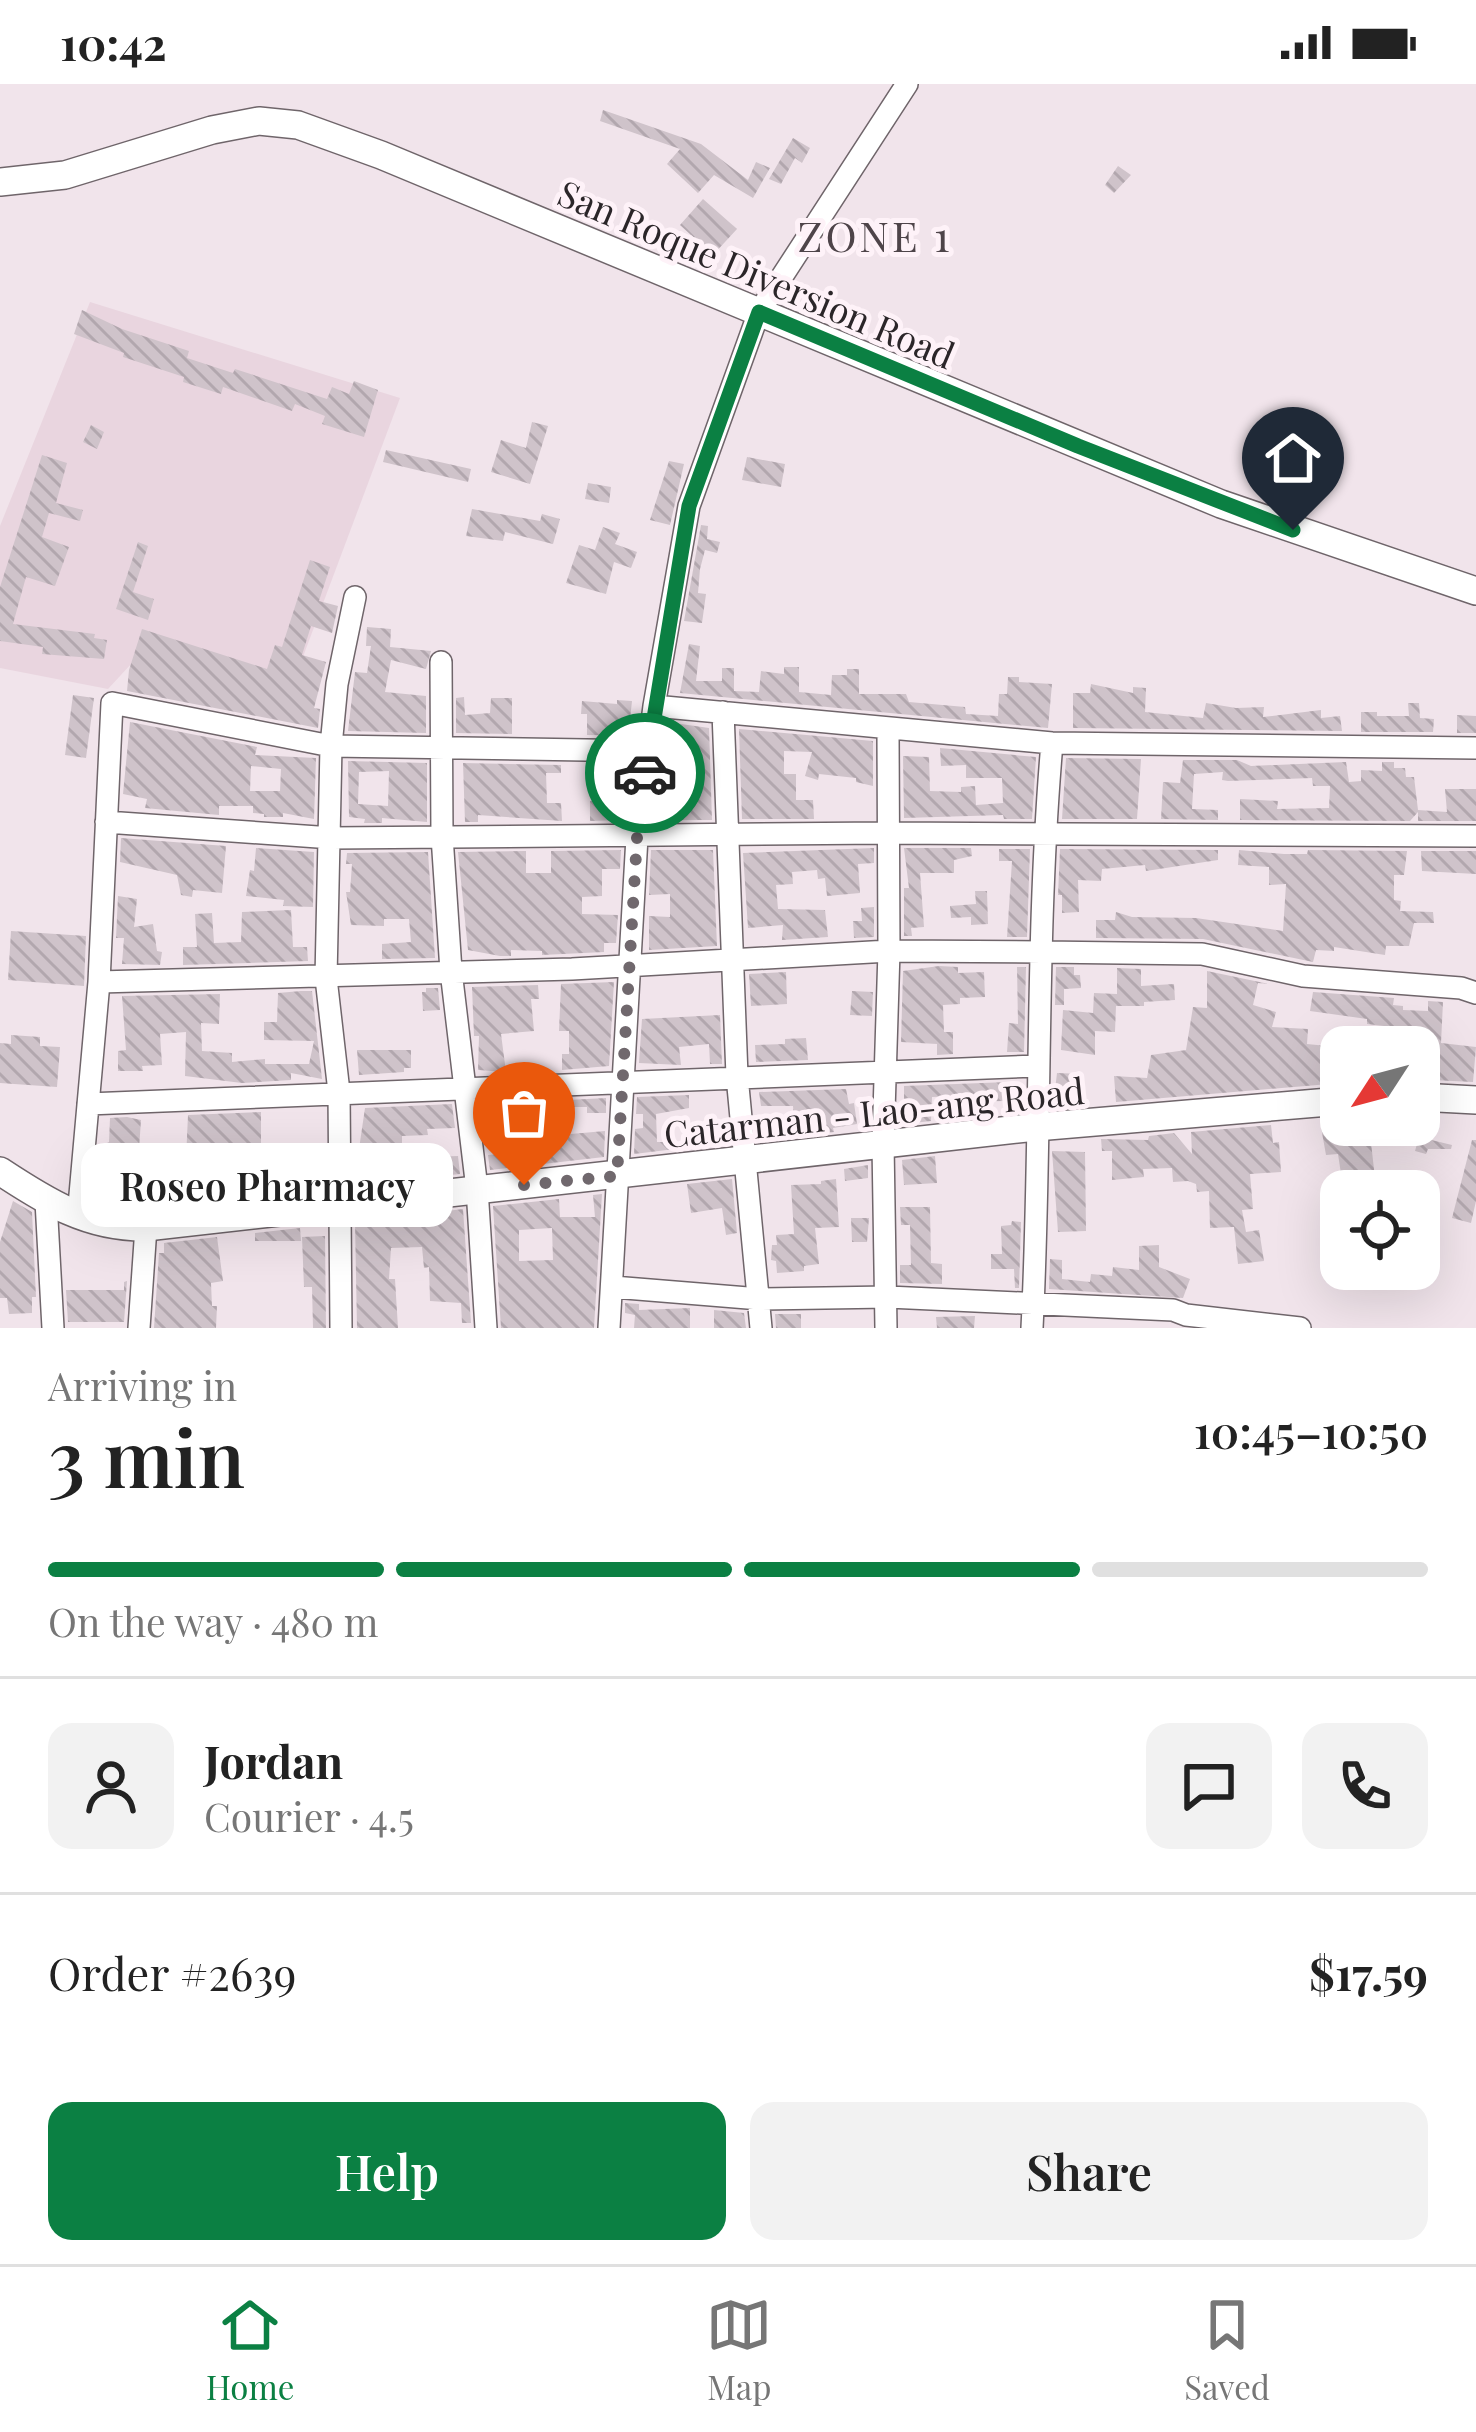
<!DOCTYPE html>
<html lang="en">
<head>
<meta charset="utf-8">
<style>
	body { margin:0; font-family:"Playfair Display",serif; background:#f2f2f2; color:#222; height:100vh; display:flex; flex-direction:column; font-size:45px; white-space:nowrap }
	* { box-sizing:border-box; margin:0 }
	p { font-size:39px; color:#767676 }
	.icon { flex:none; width:66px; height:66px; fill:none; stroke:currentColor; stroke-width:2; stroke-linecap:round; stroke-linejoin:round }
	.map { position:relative; height:1244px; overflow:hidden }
	.side { display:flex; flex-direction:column; background:#fff; flex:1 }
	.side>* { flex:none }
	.needle { width:78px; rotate:234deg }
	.controls { position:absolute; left:1320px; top:942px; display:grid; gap:24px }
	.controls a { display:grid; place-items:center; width:120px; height:120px; border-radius:24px; background:#fff; box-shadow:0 12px 48px #0002; font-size:60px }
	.pin { position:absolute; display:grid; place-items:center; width:102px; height:102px; color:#fff; margin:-123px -51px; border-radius:50% 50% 50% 0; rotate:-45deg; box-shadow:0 0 12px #0007 }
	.pin .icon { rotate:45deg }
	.courier { position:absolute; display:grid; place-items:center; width:120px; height:120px; margin:-60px; border:9px solid #0b8043; border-radius:50%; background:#fff; color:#222; box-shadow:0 3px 15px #0007 }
	.bubble { position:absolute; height:84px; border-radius:24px; background:#fff; box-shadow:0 12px 48px #0002; font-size:39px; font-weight:600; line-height:84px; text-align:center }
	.overview em { font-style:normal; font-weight:600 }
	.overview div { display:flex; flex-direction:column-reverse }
	.overview { display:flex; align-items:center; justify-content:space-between; height:204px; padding:0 48px }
	h1 { font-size:78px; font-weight:600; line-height:90px }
	.bar { display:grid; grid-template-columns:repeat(4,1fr); gap:18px 12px; align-content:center; height:144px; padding:0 48px }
	.bar i { height:15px; border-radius:9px; background:#e0e0e0 }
	.bar .active { background:#0b8043 }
	.bar p { grid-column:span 4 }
	.line { display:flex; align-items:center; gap:30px; padding:0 48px; border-top:3px solid #e0e0e0 }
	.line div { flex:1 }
	.round { display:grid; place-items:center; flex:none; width:126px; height:126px; border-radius:24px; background:#f2f2f2 }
	.button { display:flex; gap:24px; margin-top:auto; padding:24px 48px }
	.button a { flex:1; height:138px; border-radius:24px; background:#0b8043; color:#fff; font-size:48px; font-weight:600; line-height:138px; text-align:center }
	.button a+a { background:#f2f2f2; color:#222 }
	.status { display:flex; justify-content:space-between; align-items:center; height:84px; padding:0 60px; background:#fff; direction:ltr }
	.status svg { height:33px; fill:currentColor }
	.tabs { display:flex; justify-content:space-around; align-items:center; height:168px; border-top:3px solid #e0e0e0; background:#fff; font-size:33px; color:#767676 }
	.tabs a { display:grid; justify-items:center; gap:6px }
	.tabs .active { color:#0b8043 }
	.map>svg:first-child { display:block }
	.built { fill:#e9d5df }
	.building { fill:url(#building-back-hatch); fill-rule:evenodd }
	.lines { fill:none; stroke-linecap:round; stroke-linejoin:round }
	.minor-casing { stroke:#6f656a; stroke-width:24 }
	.major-casing { stroke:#6f656a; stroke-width:30 }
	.minor { stroke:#fff; stroke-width:21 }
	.major { stroke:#fff; stroke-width:27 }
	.done { stroke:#70686d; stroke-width:12; stroke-dasharray:0 21.6 }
	.route { stroke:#0b8043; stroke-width:15 }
	.labels { text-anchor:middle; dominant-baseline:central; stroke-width:10; stroke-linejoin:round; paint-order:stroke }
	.street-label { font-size:36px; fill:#2b2629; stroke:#fef2f8 }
	.quarter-label { font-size:42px; letter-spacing:3px; fill:#4e4449; stroke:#fef2f8 }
</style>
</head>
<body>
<div class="status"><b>10:42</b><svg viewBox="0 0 49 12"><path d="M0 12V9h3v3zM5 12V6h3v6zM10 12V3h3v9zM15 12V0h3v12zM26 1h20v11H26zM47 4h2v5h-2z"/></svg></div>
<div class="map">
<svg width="1476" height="1244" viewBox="0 0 1476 1244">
	<defs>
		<pattern id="building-back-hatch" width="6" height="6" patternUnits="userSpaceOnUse" patternTransform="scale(3)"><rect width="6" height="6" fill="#cfc3ca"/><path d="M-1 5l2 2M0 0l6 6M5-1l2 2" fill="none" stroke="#b2a7ae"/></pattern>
	</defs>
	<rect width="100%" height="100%" fill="#f1e4eb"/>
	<path class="built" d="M90 218 400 314 286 618 132 579 108 605 0 584V442Z"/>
	<path class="building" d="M603 26 701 60 748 96 756 78 770 84 753 114 714 91 698 109 667 80 680 65 600 37Z
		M793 54 810 64 802 79 795 74 781 100 769 95Z
		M1118 82 1131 91 1114 109 1105 101Z
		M703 115 737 145 713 171 680 141Z
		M82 226 122 245 189 267 187 274 233 289 235 285 327 315 332 303 349 310 354 297 378 306 364 353 322 340 325 332 295 320 292 327 223 303 221 310 183 298 184 293 123 273 124 269 74 250Z
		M532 338 548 342 530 400 491 388 501 356 526 364Z
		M91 341 104 348 97 365 83 358Z
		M386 366 471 385 468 398 383 378Z
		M42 371 67 379 56 419 83 426 80 437 49 429 42 453 69 463 55 502 26 493 13 540 95 550 94 554 107 556 104 575 42 570 43 563 0 557V503Z
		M747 373 785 380 781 403 742 396Z
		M669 377 684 380 670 441 650 436Z
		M588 399 611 403 609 419 585 415Z
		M472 425 540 437 542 430 560 435 553 460 505 448 503 457 466 452Z
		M701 441 708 442 707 455 720 458 717 469 705 466 700 485 698 509 706 510 702 539 684 537Z
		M603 443 620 449 615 460 637 468 631 484 614 478 606 510 566 499 579 461 595 466Z
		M138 458 148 462 133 508 154 515 148 536 116 525Z
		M310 476 330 483 319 517 338 522 332 549 311 542 302 571 326 578 314 624 320 625 318 644 127 607 129 586 142 545 267 585 275 561 282 563Z
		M367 543 391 545 390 563 431 567 426 585 391 576 385 608 426 612V649L348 647 355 588 367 589 371 562H366Z
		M689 560 700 562 696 597H722V584H734V607L759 608 761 587 784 590V583H799V608L831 611 832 591H847V585H859V610H906L909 618 965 623 966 630 998 632 999 610H1007L1008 593H1019V598L1052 600 1048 644 680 609Z
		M1091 600 1133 609V603L1146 604 1145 628 1203 634 1206 619 1236 624 1264 623 1263 633 1321 626V634L1340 632 1342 647 1073 644V609H1090Z
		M73 611 94 614 86 674 65 671Z
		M464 613 465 631 490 629 491 614H512V650L456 649V614Z
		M617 616 632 617 630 636H637L635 652 587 651V630H581L582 617 617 620Z
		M1408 619H1419L1420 634 1434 635 1433 648H1361V628H1377V632H1409Z
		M1457 631 1476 632V649H1457Z
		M130 638 257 663 255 671 316 674 314 735 283 729V733H264V730L253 729V722H219V731L145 724 147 715 123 710ZM251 682 281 685 280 707H250Z
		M667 638 709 644 712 736H659L662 675H669Z
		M739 645 873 657V702L856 698V694L819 690 818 696 805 692 812 668 784 667V690H796V716H813L814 735H742Z
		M940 664 1036 673 1032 735H1004L1003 731 904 734 903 672 929 673 930 707 961 708V703L975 702 976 721 1003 719 1002 694H966V681L941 682Z
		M1066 674 1141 675 1137 735H1062Z
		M1183 676H1237L1251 682 1346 678 1349 698 1361 697V686L1382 687V678H1394V684H1405L1406 693H1414L1418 726 1447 728 1445 705H1476V737H1418V728L1410 737 1240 736V715L1278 717 1277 725 1329 724 1330 702H1313L1312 694 1228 697 1222 696 1223 688 1194 690 1192 725 1218 726V736L1161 735 1163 698 1180 699Z
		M348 677 427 679V738L382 734V739H364L365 735 349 733ZM389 687 388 722 358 720 359 688Z
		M463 679 561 681V689H546L547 719H561L562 737 478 731V738H465Z
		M592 681 631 682 624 736 590 737V717H599V688H593Z
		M121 754 226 762 222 809 193 806 192 813 181 811 177 791 120 778Z
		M256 764 314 768 313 823 283 822 284 816 246 812 250 786 254 787Z
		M874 764V779L858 780 860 809 827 812 825 794 818 795 817 786 792 788 793 800 776 801 778 825 825 826 828 853 782 856 783 841 748 844 743 769Z
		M904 764H971L972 772 954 776V789H920L924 843 911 844 912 852H904V804H909Z
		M999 765H1030L1027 853H1007L1012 777H999Z
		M1060 765 1218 766V776L1146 787 1145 781 1102 785 1101 797 1078 796 1079 828 1062 829V811H1058Z
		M621 766 620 785H602V812L582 813V830L618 831 616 859H604V868L542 871V867L511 866V872H500L468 866 458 768 526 767V789H551V767Z
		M651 766H713L717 862 649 866V832L670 833V810L649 811Z
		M1239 766 1284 770H1307L1308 766 1407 767 1404 791H1394V816L1401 817 1400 827 1433 828 1434 839H1414L1409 862H1386L1385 871 1334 863V867L1316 866 1313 878 1203 855 1096 854V836H1115L1116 828 1132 833 1196 834 1283 847 1286 800 1269 801V783L1238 781Z
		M1421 767H1476V790L1422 787Z
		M428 768 435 874 382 875V860L411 858 409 835H384V842L351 841 346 808H350L352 780H346L347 769Z
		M975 807H987L988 840 971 841V833L951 834 950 822 976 820Z
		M118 812 137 815 134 843 153 840 157 867 162 868 160 881 122 880 124 854H116Z
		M874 823V853L854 854 853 837H862L861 824Z
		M291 826 293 863H307L308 877 183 881V863H197L195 830 212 829 214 859 241 858 242 828Z
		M11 847 86 852 84 902 8 896Z
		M939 882 958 883V889L984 888 985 913 960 914V920L943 921 944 948H953V970L937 971V960L901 958 903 887Z
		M1017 883H1026L1024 968H1007L1009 939 1018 940Z
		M1056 883H1074V891H1080L1081 904 1064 905V921H1055Z
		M1117 884 1141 885V902L1174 900 1175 916 1144 918V922H1116L1115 948 1095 947V971L1061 966 1063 926 1093 929 1094 909 1117 910Z
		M1207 887 1269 900 1258 899 1253 921 1276 928 1272 943 1308 945 1307 960 1327 962V978L1335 976 1341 999 1116 1018 1114 992 1147 994 1151 971 1186 966 1193 923 1207 924Z
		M786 888 787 920 751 922 749 890Z
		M614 898 609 982 562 986V970H569V947H559L561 900Z
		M538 901 539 915H531L534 947 501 950 506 988 478 986 479 952H474L472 903Z
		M426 904H438L440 926 423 927 422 908H426Z
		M301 907H312L322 995 291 989V996L242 999 185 992 186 948 160 950 162 981 142 982 143 987H118V967L126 966 122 912 220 910 219 940 201 939 202 967 232 969V978L265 975V980H309L314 957 264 956V938H277L278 909Z
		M852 907 873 908 872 932 850 931Z
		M1313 908 1394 914 1393 921 1403 922V926L1428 927V917L1443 918 1441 959 1476 963 1473 998 1432 996 1431 986 1424 985 1427 957 1384 954V942L1367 940V935L1310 927Z
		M720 931 722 980H710L709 960 679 963 681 981 639 979 642 935Z
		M11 951 40 953V962L60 963 57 1003 0 999V959L11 960Z
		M806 954 808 976 756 978 755 961 785 960V955Z
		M357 966H411V984H404V988L359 991Z
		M1057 989 1083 990 1082 1021 1053 1023Z
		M1008 998 1009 1011 1023 1010V1026L1003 1027V1017L963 1018V1012L932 1013 931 1037 904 1040V1002Z
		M846 1005 849 1020 854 1019 857 1040 833 1044 834 1048 758 1056 757 1039 794 1035 793 1022H761L759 1008Z
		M689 1011V1024L656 1030 657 1058H675V1065L634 1070 635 1045 643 1044V1030H636L637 1013Z
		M606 1014V1029H587V1023H562V1028H549V1017Z
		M507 1018V1023L546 1021 548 1052 605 1047 604 1073 490 1086 488 1071 500 1070 499 1050H486L482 1019Z
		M452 1020 455 1044 427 1045 428 1051 402 1052V1074L458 1072 460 1090 355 1101 354 1065H359L365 1024Z
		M261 1028V1060H213V1075H186L188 1031Z
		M127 1033 141 1036 138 1080 183 1074 184 1116 193 1109 200 1118 145 1125 96 1118 101 1062 109 1058 110 1034Z
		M1341 1040 1369 1041 1375 1094 1361 1095V1087L1341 1090 1338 1070 1326 1071 1321 1043Z
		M1271 1041 1273 1059 1279 1058 1281 1088 1250 1090 1253 1125 1242 1126 1246 1148 1259 1146 1264 1177 1238 1180 1234 1143 1210 1144 1209 1107 1197 1108 1196 1100 1188 1097 1173 1098 1172 1084 1143 1085 1144 1093 1112 1096V1067H1102L1101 1055 1148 1056 1149 1052 1174 1049 1192 1070 1191 1048Z
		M723 1042H727L728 1059 712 1061 710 1044Z
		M1419 1053 1452 1061 1451 1065H1428L1426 1070 1415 1067Z
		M1472 1056H1476V1117L1471 1139 1452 1134Z
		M256 1062 272 1063 275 1110 237 1111 233 1085 255 1082Z
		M1052 1067 1085 1068 1086 1147 1058 1148Z
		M325 1069V1105L304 1106 303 1087H317L315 1070Z
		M935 1072 937 1099 904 1101 902 1076Z
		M868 1081V1094L845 1097 844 1085Z
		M732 1095 737 1149 726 1151 722 1124 691 1129 687 1100Z
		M836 1095 839 1143 815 1144 819 1180 804 1182V1187L777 1189 776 1177 771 1176 772 1161H777L776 1151 794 1150 791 1101 821 1100V1097Z
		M602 1110 594 1244H501L493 1122 559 1115 560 1133H595L593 1111ZM552 1144 553 1176 519 1177V1146Z
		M13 1117 32 1128 36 1213H32V1229L9 1230 7 1214H0V1158Z
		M900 1123H930L931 1179 942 1180V1200L900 1199V1181H911L910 1141H901Z
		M463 1125 471 1239H462L461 1219 430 1217 429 1183 424 1184 422 1163 391 1164 389 1195H395L398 1244H357L355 1138Z
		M851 1134H869L867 1158H852Z
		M1012 1137 1021 1138 1019 1204H1015L1014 1185H991V1170H1002L1001 1142 1011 1141Z
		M300 1144 301 1157H255V1149Z
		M325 1152 326 1244H313L312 1203H304L302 1153Z
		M217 1153 223 1197 211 1199 212 1222H217L216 1244H154L159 1169H164V1159Z
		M1159 1161V1183L1190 1195 1183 1214 1049 1205 1050 1175 1062 1176V1195L1090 1198 1091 1190 1112 1192 1113 1183 1139 1186V1162Z
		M127 1197 124 1238H68L66 1206H124V1198Z
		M625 1219 639 1220V1226L690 1224V1244H634L635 1231 625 1229Z
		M714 1226 744 1229 746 1244H714Z
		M775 1230H801V1244H776Z
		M975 1232 974 1244H937L936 1233Z"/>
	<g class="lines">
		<defs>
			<path id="minor" d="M441 578 442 752 451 887 477 1105 486 1244
				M654 622 1052 659 1476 664
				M723 628 737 992 761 1244
				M106 738 332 754 886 749 1476 752
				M99 898 572 885 889 867 1042 868 1202 870 1303 892 1461 904 1476 909
				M88 1020 1037 982
				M46 1117 53 1244
				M78 1133 99 898 112 619 331 662 648 667
				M613 1203 760 1215 888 1213 1173 1226 1186 1231 1300 1244
				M139 1244 146 1143
				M341 1244 339 1008 326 894 331 662 337 600 355 513
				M609 1244 637 753 654 622 689 422 759 228 907 0
				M886 1244 883 1060 889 867 888 647
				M1032 1244C1042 1049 1035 854 1052 659"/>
			<path id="major" d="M0 98 65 91 212 46 259 37 298 41 381 71 1221 420 1476 507
				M1419 1013 1476 1016
				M0 1087C47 1118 88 1144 146 1143L1036 1043 1341 1017"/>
		</defs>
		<use href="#minor" class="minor-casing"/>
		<use href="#major" class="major-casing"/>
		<use href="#minor" class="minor"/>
		<use href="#major" class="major"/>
	</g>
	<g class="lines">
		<path class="done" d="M524 1101 617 1092 637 754 645 689"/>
		<path class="route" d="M645 689 689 422 759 228 1078 362 1293 446"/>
	</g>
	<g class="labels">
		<g class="street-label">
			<text transform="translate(757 189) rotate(23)">San Roque Diversion Road</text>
			<text transform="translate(874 1027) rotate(-6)">Catarman - Lao-ang Road</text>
		</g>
		<g class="quarter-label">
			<text x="875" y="151">ZONE 1</text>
		</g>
	</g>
</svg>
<div class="controls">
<a><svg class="needle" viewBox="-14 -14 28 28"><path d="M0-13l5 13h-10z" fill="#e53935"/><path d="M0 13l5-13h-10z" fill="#767676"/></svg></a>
<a><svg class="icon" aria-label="locate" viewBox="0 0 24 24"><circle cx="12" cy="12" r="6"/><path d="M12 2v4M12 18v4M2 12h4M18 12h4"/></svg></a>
</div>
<div class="pin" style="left:524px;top:1101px;background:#ea580c"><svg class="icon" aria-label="bag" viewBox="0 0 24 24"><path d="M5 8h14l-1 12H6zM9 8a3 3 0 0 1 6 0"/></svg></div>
<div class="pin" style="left:1293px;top:446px;background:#1f2937"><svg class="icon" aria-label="home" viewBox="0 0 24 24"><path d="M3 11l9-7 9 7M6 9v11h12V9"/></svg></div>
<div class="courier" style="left:645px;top:689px"><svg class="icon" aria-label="car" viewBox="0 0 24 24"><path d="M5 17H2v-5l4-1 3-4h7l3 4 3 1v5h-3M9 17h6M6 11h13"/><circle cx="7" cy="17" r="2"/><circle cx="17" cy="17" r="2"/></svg></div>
<div class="bubble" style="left:81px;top:1059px;width:372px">Roseo Pharmacy</div>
</div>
<section class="side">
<div class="overview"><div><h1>3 min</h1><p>Arriving in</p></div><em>10:45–10:50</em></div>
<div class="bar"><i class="active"></i><i class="active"></i><i class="active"></i><i></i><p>On the way · 480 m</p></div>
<div class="line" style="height:216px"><a class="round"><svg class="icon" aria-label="person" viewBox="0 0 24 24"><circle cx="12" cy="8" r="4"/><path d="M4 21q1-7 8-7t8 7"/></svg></a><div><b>Jordan</b><p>Courier · 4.5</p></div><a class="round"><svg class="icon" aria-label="chat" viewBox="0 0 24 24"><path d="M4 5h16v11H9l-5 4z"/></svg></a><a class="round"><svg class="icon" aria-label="phone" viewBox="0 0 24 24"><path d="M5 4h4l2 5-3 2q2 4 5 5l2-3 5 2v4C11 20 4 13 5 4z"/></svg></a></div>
<div class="line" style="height:156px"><div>Order #2639</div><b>$17.59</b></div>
<div class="button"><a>Help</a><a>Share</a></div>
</section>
<nav class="tabs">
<a class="active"><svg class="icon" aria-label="home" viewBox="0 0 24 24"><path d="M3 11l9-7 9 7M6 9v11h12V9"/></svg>Home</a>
<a><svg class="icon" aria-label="map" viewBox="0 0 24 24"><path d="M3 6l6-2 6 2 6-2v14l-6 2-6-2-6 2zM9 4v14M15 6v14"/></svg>Map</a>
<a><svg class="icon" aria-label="saved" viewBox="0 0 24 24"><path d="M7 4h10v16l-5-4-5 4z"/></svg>Saved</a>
</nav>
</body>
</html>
